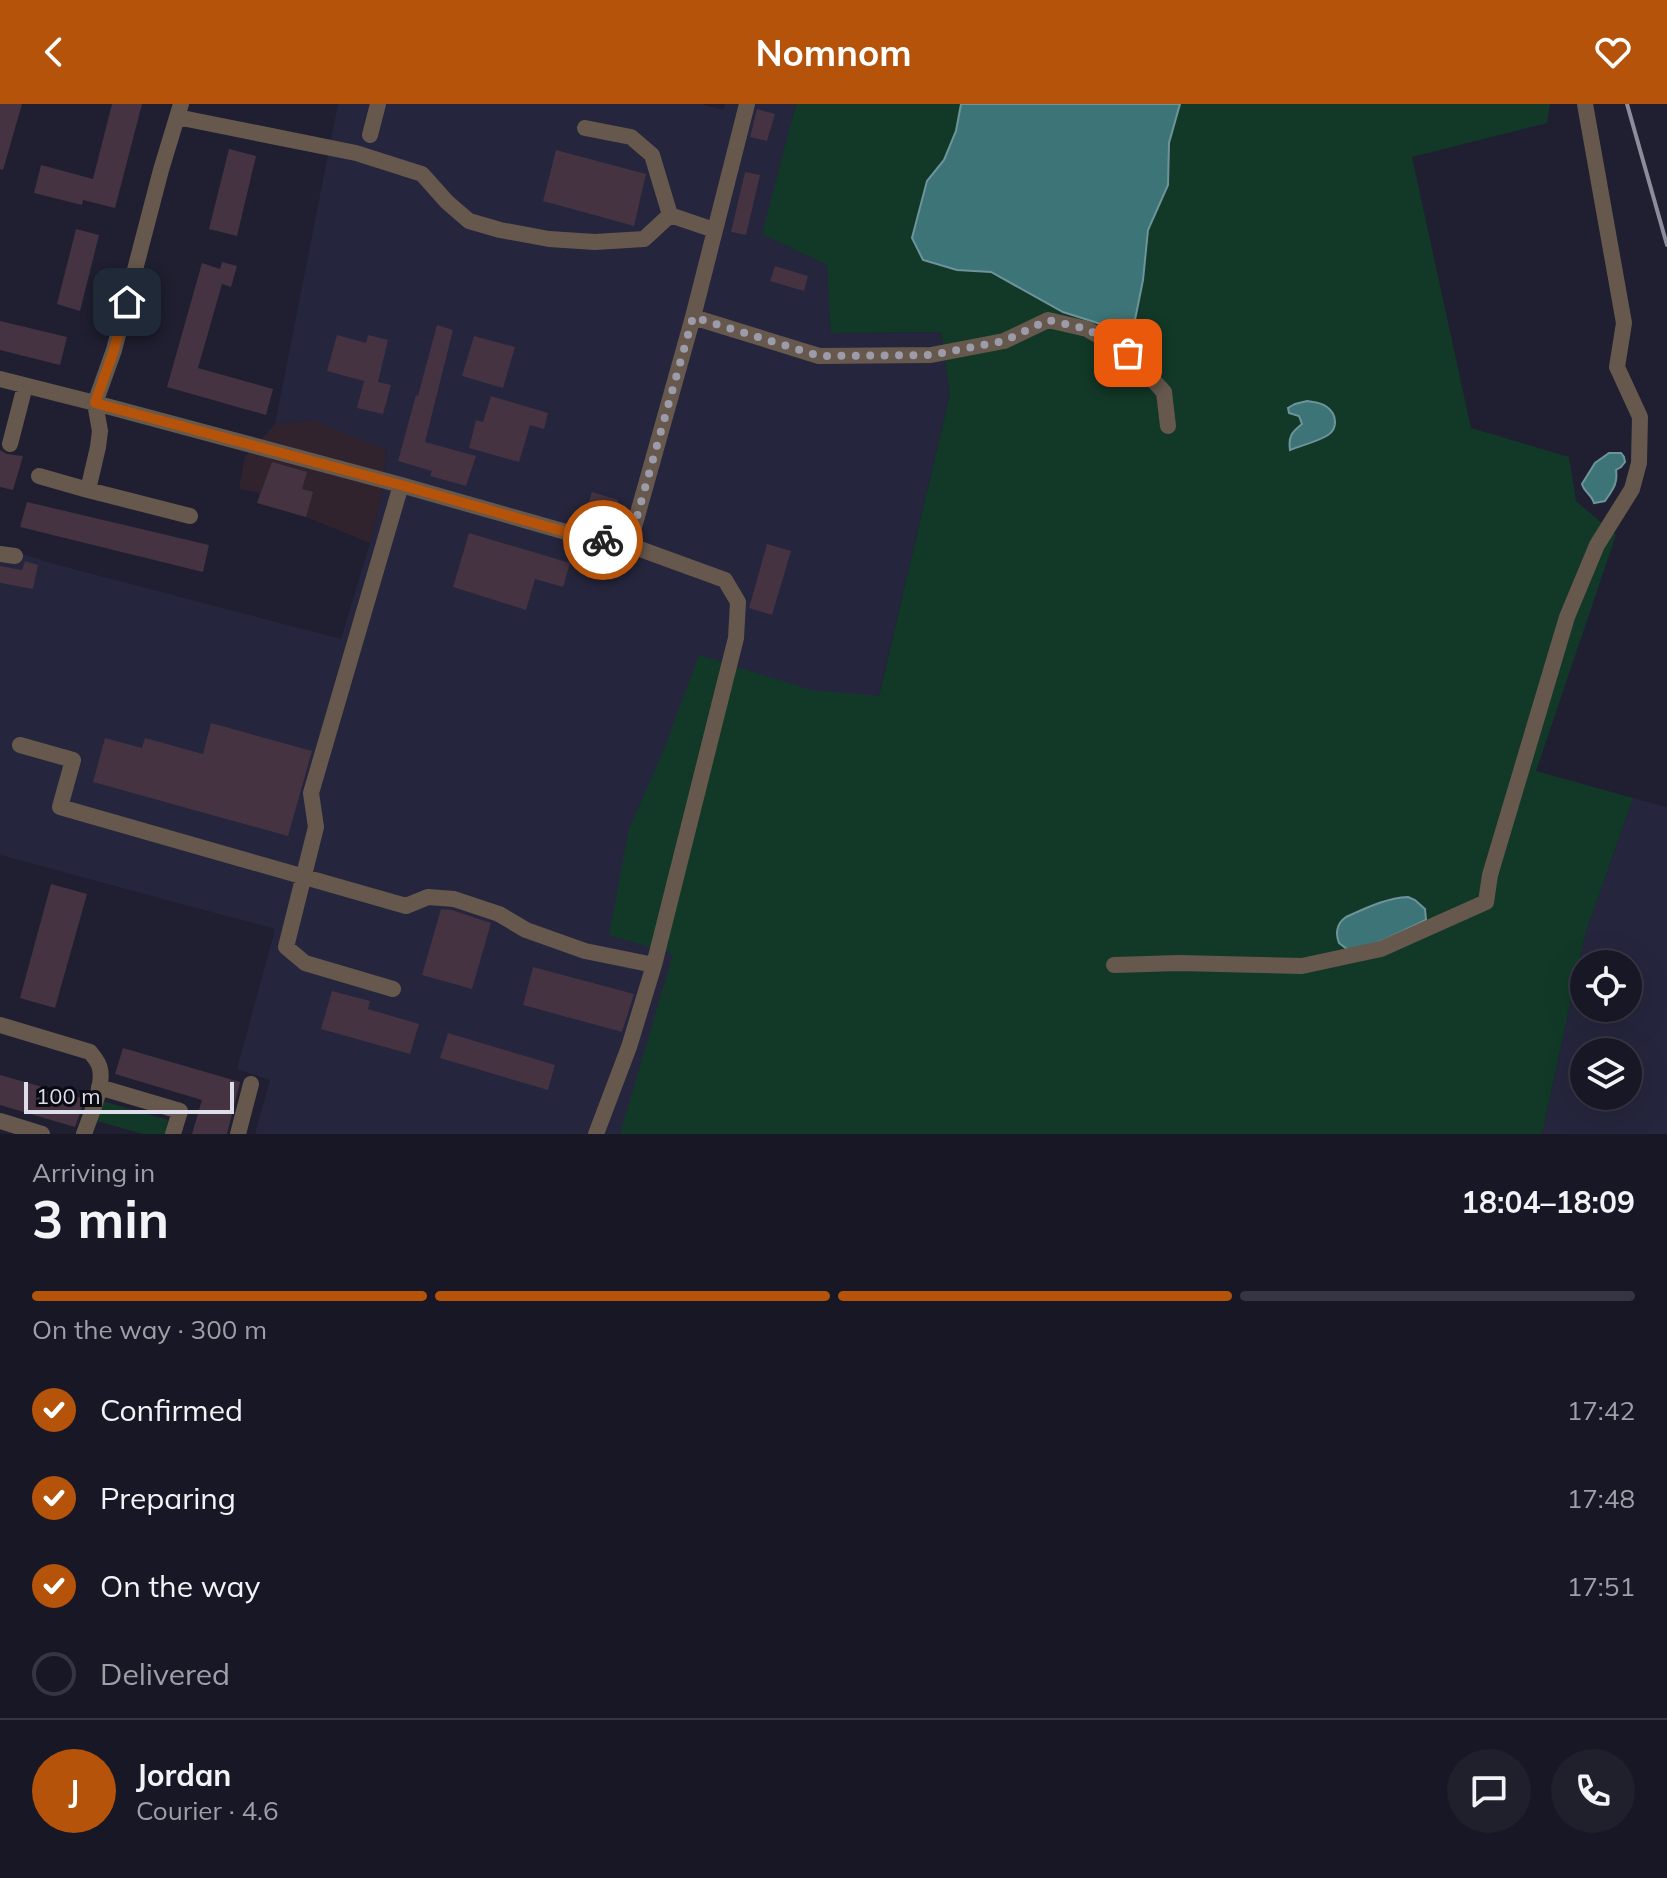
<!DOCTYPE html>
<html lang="en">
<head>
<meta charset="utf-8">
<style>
	body { margin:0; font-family:Mulish,sans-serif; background:#20202d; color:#f1f3f6; height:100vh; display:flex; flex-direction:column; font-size:30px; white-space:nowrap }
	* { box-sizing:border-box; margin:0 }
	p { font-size:26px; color:#9e9fa7 }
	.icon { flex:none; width:44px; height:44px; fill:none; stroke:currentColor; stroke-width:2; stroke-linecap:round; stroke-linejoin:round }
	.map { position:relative; height:1030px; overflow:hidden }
	.sheet { display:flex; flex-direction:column; background:#171725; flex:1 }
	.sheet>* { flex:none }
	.fabs { position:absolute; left:1570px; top:846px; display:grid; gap:16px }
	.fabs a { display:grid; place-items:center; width:72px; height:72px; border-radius:50%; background:#171725; box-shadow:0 8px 32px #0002,0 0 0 2px #363642; font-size:40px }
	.scale { position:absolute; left:24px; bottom:20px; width:210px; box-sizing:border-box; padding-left:8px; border:4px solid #dedeeb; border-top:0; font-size:22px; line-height:28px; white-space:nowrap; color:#dedeeb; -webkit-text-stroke:6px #090a12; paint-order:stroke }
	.pin { position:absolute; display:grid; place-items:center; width:68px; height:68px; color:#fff; margin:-34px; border-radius:16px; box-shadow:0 4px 12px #0006 }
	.courier { position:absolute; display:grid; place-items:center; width:80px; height:80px; margin:-40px; border:6px solid #b45309; border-radius:50%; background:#fff; color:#222; box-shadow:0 2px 10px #0007 }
	.overview em { font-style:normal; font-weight:700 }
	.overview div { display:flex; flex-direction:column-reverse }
	.overview { display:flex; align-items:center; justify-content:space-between; height:136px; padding:0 32px }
	h1 { font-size:52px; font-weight:700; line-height:60px }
	.bar { display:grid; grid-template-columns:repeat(4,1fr); gap:12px 8px; align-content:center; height:96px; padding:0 32px }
	.bar i { height:10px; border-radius:6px; background:#363642 }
	.bar .active { background:#b45309 }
	.bar p { grid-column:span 4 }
	.line { display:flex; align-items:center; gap:20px; padding:0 32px; border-top:2px solid #363642 }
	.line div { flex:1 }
	.round { display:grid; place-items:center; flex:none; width:84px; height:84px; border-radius:42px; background:#20202d }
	ol { padding:0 32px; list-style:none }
	li { display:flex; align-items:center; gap:24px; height:88px }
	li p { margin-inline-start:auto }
	li .icon { padding:8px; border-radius:50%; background:#b45309; color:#fff; stroke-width:4 }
	li:last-child { color:#9e9fa7 }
	li i { width:44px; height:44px; border:4px solid #363642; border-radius:50% }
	header { display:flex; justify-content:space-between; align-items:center; height:104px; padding:0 32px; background:#b45309; color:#fff; font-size:36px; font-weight:700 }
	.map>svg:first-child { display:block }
	.commercial { fill:#31232e }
	.built { fill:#25253d; fill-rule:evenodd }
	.green { fill:#123928 }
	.water { fill:#3d7477; stroke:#6d949a; stroke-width:2 }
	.building { fill:#453341 }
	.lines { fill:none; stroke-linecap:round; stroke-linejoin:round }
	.minor { stroke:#66584c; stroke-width:16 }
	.rail { stroke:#8c8c9b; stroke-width:4 }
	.done { stroke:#9b9baa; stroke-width:8; stroke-dasharray:0 14.4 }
	.route { stroke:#b45309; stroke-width:10 }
</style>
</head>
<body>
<header><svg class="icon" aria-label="back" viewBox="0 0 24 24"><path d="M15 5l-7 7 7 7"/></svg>Nomnom<svg class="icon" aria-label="heart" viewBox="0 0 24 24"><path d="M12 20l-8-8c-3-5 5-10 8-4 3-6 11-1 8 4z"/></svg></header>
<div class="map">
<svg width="1667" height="1030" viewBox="0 0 1667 1030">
	<rect width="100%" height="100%" fill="#1f1f31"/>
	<path class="commercial" d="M313 316 387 345 382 390 370 439 306 413 257 399 260 389 239 385 245 353 275 320Z"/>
	<path class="built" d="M338 0H701L723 6 725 0H796L763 130 827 161 832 229 941 228 950 290 857 684 1046 1030H255L270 976 237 965 275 825 0 751V443L54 460 341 535 370 439 382 390 387 346 313 316 275 320Z
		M1633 694 1667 703V1030H1542L1585 831ZM1584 860H1628V904H1584ZM1584 948H1628V992H1584Z"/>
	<path class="green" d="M796 0H961L956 27 944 56 927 78 912 134 923 156 957 166 991 168 1063 208 1113 224 1130 226 1135 216 1143 176 1148 126 1168 81 1169 39 1180 0H1550L1547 19 1412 53 1471 324 1569 353 1576 397 1616 431 1536 667 1633 694 1585 831 1542 1030H620L673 850 609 831 629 725 662 650 699 551 811 586 879 592 950 290 941 228 831 229 827 161 762 130Z
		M102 997 168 1016 165 1030H143L97 1017Z"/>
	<path class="water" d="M961 0H1180L1169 39 1168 81 1148 126 1143 176 1135 216 1130 226 1113 224 1063 208 991 168 957 166 923 156 912 134 927 77 944 56 956 27Z
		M1307 297C1314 298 1321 298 1327 303 1337 310 1338 325 1328 331 1317 338 1302 341 1290 346 1288 332 1292 328 1302 320L1299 312 1289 309 1288 304 1295 300Z
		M1609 349H1621L1624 353 1625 358 1621 363 1616 366C1618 380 1613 385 1605 397L1594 399C1592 391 1584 388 1582 380L1595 359Z
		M1408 793 1415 796 1425 805 1426 816 1367 844 1348 846 1339 839C1335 829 1337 819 1346 813 1366 804 1386 794 1408 793Z"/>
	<path class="building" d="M0 0H22L3 66 0 65Z
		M112 0H142L115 104 83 96 82 101 34 89 41 61 93 75Z
		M757 5 775 10 767 37 750 33Z
		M229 45 256 52 237 132 209 125Z
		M556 46 646 70 634 122 543 97Z
		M745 68 760 71 746 131 731 128Z
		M76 125 99 131 80 207 57 200Z
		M222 158 237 162 231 183 222 180 198 264 273 285 266 311 167 283 202 159 220 165Z
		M775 162 808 172 804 187 770 177Z
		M0 217 67 233 60 261 0 246Z
		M437 221 453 226 425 338 476 352 466 382 430 372 432 367 398 357 416 291 418 292Z
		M337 231 366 239 368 231 388 236 378 278 391 281 383 310 357 304 364 277 327 267Z
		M474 232 515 243 503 284 462 272Z
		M491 292 548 309 544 325 530 321 519 358 469 344 476 316 483 318Z
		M0 346 7 350 23 352 13 386 0 383Z
		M272 358 307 368 302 385 313 388 306 413 257 399Z
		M592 388 618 396 611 419 585 410Z
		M27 398 209 441 203 468 20 423Z
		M469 429 570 459 563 483 535 475 526 506 453 483Z
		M767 440 791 447 772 511 749 504Z
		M25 457 38 461 33 485 0 479V462L22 466Z
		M211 619 312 647 288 732 93 678 105 634 142 644 145 634 203 650Z
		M51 780 87 790 55 904 20 894Z
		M441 805 452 806 491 819 472 885 422 871Z
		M533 863 634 890 622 928 523 901Z
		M332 887 370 897 368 905 419 920 410 950 321 925Z
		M448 929 555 961 548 986 440 954Z
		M123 944 240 978 227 1030H192L202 996 115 970Z
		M0 971 85 995 75 1023 0 1001Z"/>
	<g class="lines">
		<path class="minor" d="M181 0 161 66 114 246 95 299 100 327 98 343 88 386 190 412
			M177 13 356 49 422 70 447 98 469 117 500 126 549 135 595 138 644 135 670 111 714 126
			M585 24 631 33 652 51 670 111
			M370 31 378 0
			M693 213 819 252 931 251 1004 237 1048 216 1087 225 1128 249 1164 288 1168 322
			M0 275 95 299 401 381 580 432 629 441 725 476 738 498 736 534 654 861 629 943 596 1030
			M10 340 25 282
			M39 372 88 386
			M629 441 693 213 747 0
			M0 450 15 452
			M20 641 73 656 60 703 406 802 428 793 454 795 499 810 526 826 585 847 654 861
			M1114 861 1179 859 1302 862 1381 845 1486 798 1490 771 1567 513 1597 441 1632 385 1639 359 1640 313 1617 263 1624 219 1585 0
			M393 885 305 859 286 843 316 723 311 689 401 381
			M0 921 90 948C94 953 99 958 100 965 104 981 90 1013 84 1030
			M99 983 180 1007 173 1030
			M0 1017 42 1030
			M238 1030 251 980"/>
		<path class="rail" d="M1627 0 1667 141"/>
	</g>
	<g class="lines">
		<path class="done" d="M603 436 629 441 693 213 819 252 931 251 1004 237 1048 216 1087 225 1128 249"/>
		<path class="route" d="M127 198 114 246 95 299 401 381 580 432 603 436"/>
	</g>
</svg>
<div class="fabs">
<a><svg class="icon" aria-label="locate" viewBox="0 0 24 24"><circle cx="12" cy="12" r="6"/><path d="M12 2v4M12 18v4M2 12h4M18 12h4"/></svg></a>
<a><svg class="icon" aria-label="layers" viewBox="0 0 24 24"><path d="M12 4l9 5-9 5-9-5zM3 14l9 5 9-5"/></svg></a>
</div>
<div class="scale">100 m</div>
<div class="pin" style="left:1128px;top:249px;background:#ea580c"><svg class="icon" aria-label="bag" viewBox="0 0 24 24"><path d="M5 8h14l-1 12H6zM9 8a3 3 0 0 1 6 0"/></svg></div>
<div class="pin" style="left:127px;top:198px;background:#1f2937"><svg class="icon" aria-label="home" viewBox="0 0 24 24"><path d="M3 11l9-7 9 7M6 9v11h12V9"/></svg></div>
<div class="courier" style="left:603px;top:436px"><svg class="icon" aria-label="bike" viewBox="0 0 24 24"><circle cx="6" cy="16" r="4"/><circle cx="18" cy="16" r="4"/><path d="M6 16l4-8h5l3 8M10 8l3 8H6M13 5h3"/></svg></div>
</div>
<section class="sheet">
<div class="overview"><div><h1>3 min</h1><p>Arriving in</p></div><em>18:04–18:09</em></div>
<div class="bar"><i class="active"></i><i class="active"></i><i class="active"></i><i></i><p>On the way · 300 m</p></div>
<ol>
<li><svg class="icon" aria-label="check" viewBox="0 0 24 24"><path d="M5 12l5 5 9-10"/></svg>Confirmed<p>17:42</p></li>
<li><svg class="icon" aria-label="check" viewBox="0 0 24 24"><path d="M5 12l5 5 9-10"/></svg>Preparing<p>17:48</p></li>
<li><svg class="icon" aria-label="check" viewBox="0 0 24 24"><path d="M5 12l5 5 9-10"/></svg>On the way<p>17:51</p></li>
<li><i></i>Delivered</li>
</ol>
<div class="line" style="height:144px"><b class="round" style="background:#b45309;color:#fff">J</b><div><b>Jordan</b><p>Courier · 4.6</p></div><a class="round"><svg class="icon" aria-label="chat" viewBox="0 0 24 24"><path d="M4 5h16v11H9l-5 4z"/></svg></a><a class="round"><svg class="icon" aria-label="phone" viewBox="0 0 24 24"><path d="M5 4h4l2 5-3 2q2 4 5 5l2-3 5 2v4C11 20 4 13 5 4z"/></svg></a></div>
</section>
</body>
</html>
